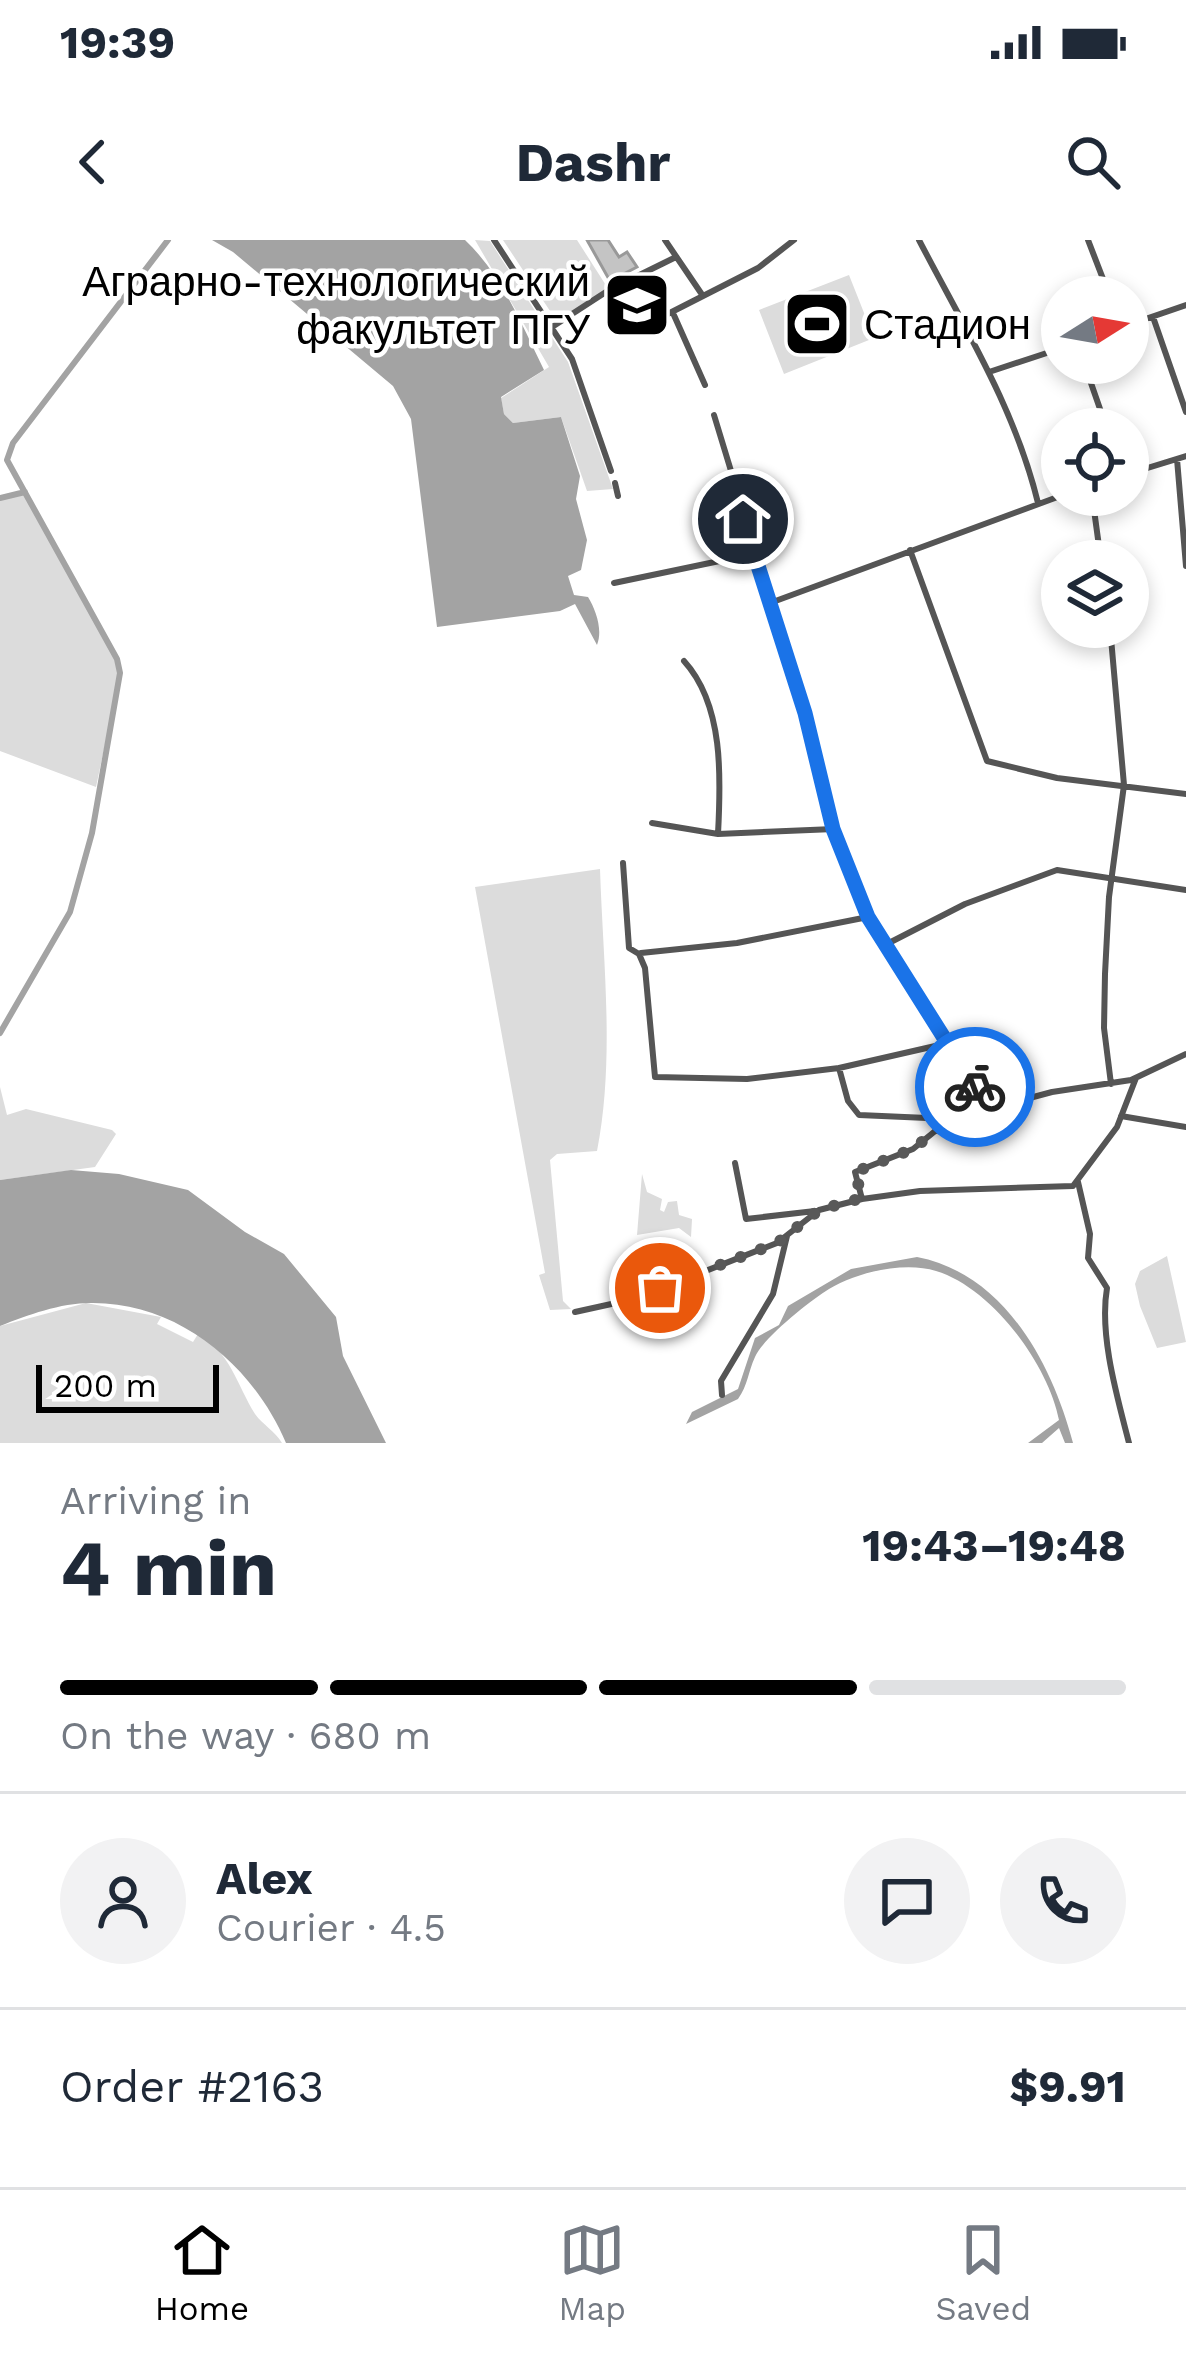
<!DOCTYPE html>
<html lang="en">
<head>
<meta charset="utf-8">
<style>
	body { margin:0; font-family:"Work Sans",sans-serif; background:#f2f2f3; color:#1f2937; height:100vh; display:flex; flex-direction:column; font-size:45px; white-space:nowrap }
	* { box-sizing:border-box; margin:0 }
	p { font-size:39px; color:#747a83 }
	.icon { flex:none; width:66px; height:66px; fill:none; stroke:currentColor; stroke-width:2; stroke-linecap:round; stroke-linejoin:round }
	.map { position:relative; height:1203px; overflow:hidden }
	.sheet { display:flex; flex-direction:column; background:#fff; flex:1 }
	.sheet>* { flex:none }
	.needle { width:78px; rotate:79deg }
	.fabs { position:absolute; left:1041px; top:36px; display:grid; gap:24px }
	.fabs a { display:grid; place-items:center; width:108px; height:108px; border-radius:50%; background:#fff; box-shadow:0 6px 18px #0003; font-size:60px }
	.scale { position:absolute; left:36px; bottom:30px; width:183px; box-sizing:border-box; padding-left:12px; border:6px solid #000; border-top:0; font-size:33px; line-height:42px; white-space:nowrap; color:#000; -webkit-text-stroke:9px #fff; paint-order:stroke }
	.pin { position:absolute; display:grid; place-items:center; width:102px; height:102px; color:#fff; margin:-51px; border:6px solid #fff; border-radius:50%; box-shadow:0 3px 12px #0007 }
	.courier { position:absolute; display:grid; place-items:center; width:120px; height:120px; margin:-60px; border:9px solid #1a73e8; border-radius:50%; background:#fff; color:#222; box-shadow:0 3px 15px #0007 }
	.headline em { font-style:normal; font-weight:700 }
	.headline div { display:flex; flex-direction:column-reverse }
	.headline { display:flex; align-items:center; justify-content:space-between; height:204px; padding:0 60px }
	h1 { font-size:78px; font-weight:700; line-height:90px }
	.bar { display:grid; grid-template-columns:repeat(4,1fr); gap:18px 12px; align-content:center; height:144px; padding:0 60px }
	.bar i { height:15px; border-radius:9px; background:#e0e1e3 }
	.bar .current { background:#000 }
	.bar p { grid-column:span 4 }
	.line { display:flex; align-items:center; gap:30px; padding:0 60px; border-top:3px solid #e0e1e3 }
	.line div { flex:1 }
	.round { display:grid; place-items:center; flex:none; width:126px; height:126px; border-radius:63px; background:#f2f2f3 }
	.status { display:flex; justify-content:space-between; align-items:center; height:84px; padding:0 60px; background:#fff; direction:ltr }
	.status svg { height:33px; fill:currentColor }
	header { display:flex; justify-content:space-between; align-items:center; height:156px; padding:0 60px; background:#fff; font-size:54px; font-weight:700 }
	.menu { display:flex; justify-content:space-around; align-items:center; height:168px; border-top:3px solid #e0e1e3; background:#fff; font-size:33px; color:#747a83 }
	.menu a { display:grid; justify-items:center; gap:6px }
	.menu .current { color:#000 }
	.map>svg:first-child { display:block }
	.green { fill:#dcdcdc }
	.water { fill:#a3a3a3 }
	.lines { fill:none; stroke-linecap:round; stroke-linejoin:round }
	.canal { stroke:#a3a3a3; stroke-width:6 }
	.building { fill:#c4c4c4; stroke:#999; stroke-width:3 }
	.minor { stroke:#555; stroke-width:6 }
	.done { stroke:#595959; stroke-width:12; stroke-dasharray:0 21.6 }
	.route { stroke:#1a73e8; stroke-width:15 }
	.labels { text-anchor:middle; dominant-baseline:central; stroke-width:9; stroke-linejoin:round; paint-order:stroke }
	.poi-label { font-size:42px; fill:#000; stroke:#fff; text-anchor:end }
</style>
</head>
<body>
<div class="status"><b>19:39</b><svg viewBox="0 0 49 12"><path d="M0 12V9h3v3zM5 12V6h3v6zM10 12V3h3v9zM15 12V0h3v12zM26 1h20v11H26zM47 4h2v5h-2z"/></svg></div>
<header><svg class="icon" aria-label="back" viewBox="0 0 24 24"><path d="M15 5l-7 7 7 7"/></svg>Dashr<svg class="icon" aria-label="search" viewBox="0 0 24 24"><circle cx="10" cy="10" r="6"/><path d="M15 15l6 6"/></svg></header>
<div class="map">
<svg width="1186" height="1203" viewBox="0 0 1186 1203">
	<rect width="100%" height="100%" fill="#fff"/>
	<path class="green" d="M475 0 490 1 568 122 613 249 587 251 561 177 513 183 504 174 501 158 549 127Z
		M503 0H577L609 50 558 83Z
		M849 35 874 98 784 134 759 70Z
		M25 252 117 419 120 433 96 547 0 511V258Z
		M600 629C603 722 615 819 597 911L557 914 550 920 563 1061 571 1069 550 1070 539 1035 545 1033 475 647Z
		M0 847 7 875 26 869 112 890 116 894 95 927 0 940Z
		M642 934 647 952 662 959 660 970 664 972 668 962 677 961 679 975 692 979 691 997 679 988 637 995Z
		M1167 1016 1186 1102 1157 1108 1140 1066 1135 1044 1140 1031Z
		M86 1063 161 1077 157 1084 193 1102 198 1094C230 1111 237 1145 255 1174 263 1185 275 1191 282 1203H0V1086Z"/>
	<path class="water" d="M212 0H465C502 35 522 85 544 130L501 157 504 174 513 183 561 177 580 236 576 259 587 300 581 330 568 336 574 355 588 357C596 370 603 390 597 405L575 364 560 371 437 387 411 179 393 146 233 12Z
		M71 930 119 934 188 950 245 992 284 1014 336 1077 343 1116 386 1203H286C253 1125 178 1062 91 1063 60 1063 28 1075 0 1086V940Z
		M917 1017C1005 1034 1052 1124 1073 1203H1065L1059 1188 1042 1203H1028L1059 1180C1048 1124 992 1048 936 1031 905 1021 857 1032 829 1049 811 1060 763 1098 755 1117 748 1132 748 1145 738 1159L686 1184 692 1172 738 1149 755 1098 779 1085 788 1066 851 1029Z"/>
	<g class="lines">
		<path class="canal" d="M0 258 25 252
			M0 793 70 672 92 593 120 433 117 419 7 220 13 203 168 0"/>
	</g>
	<path class="building" d="M587 0H608L619 17 627 12 637 27 610 41Z"/>
	<g class="lines">
		<path class="minor" d="M494 0 572 119 611 231
			M665 0 703 56
			M919 0C964 87 1015 168 1038 263
			M1088 0 1110 57
			M673 73 705 145
			M1153 77 1186 172
			M652 82 758 28 794 0
			M1128 85 1186 65
			M552 87 609 50 676 17
			M1084 123 1107 189
			M989 132 1062 108
			M714 175 805 474 834 589 868 677 944 804 980 854 1000 864
			M1177 219 1186 326
			M1128 234 1186 216
			M615 243 618 256
			M1092 255 1101 321
			M910 310 987 521 1057 538 1186 554
			M614 343 753 314
			M770 363 1063 255
			M1110 387 1124 545 1109 657 1105 734 1104 788 1111 844
			M684 421C724 465 721 538 718 594
			M652 583 718 594 834 589
			M623 623 629 708 639 714 645 728 655 837 747 839 839 828 944 804
			M883 706 965 664 1057 630 1186 650
			M641 713 737 703 868 677
			M839 828 848 861 859 875 950 879
			M1121 876 1186 887
			M735 923 746 979 815 971
			M1078 942 1090 994 1088 1018 1107 1048C1099 1095 1117 1156 1129 1203
			M862 959 855 932 913 909 950 879 1052 852 1131 840 1186 814
			M575 1072 634 1059 777 1003 819 970 862 959 920 951 1073 946 1117 887 1136 838
			M722 1155 721 1141 773 1054 787 996"/>
	</g>
	<g class="lines">
		<path class="done" d="M660 1048 777 1003 819 970 862 958 855 932 913 909 950 879 1000 864 988 862 975 847"/>
		<path class="route" d="M743 279 805 473 833 589 868 677 975 847"/>
	</g>
	<defs>
		<symbol id="university-square" viewBox="-11 -11 22 22"><rect x="-9" y="-9" width="18" height="18" rx="4" fill="#000" stroke="#fff"/><path d="M0-5L7-2L0 1L-7-2ZM-4 1L0 2.5L4 1V4Q0 6-4 4Z" fill="#fff"/></symbol>
		<symbol id="stadium-square" viewBox="-11 -11 22 22"><rect x="-9" y="-9" width="18" height="18" rx="4" fill="#000" stroke="#fff"/><path d="M0-5a6.5 5 0 1 0 0 10a6.5 5 0 1 0 0-10ZM-3.5-1.8h7v3.6h-7Z" fill="#fff"/></symbol>
	</defs>
	<g fill-rule="evenodd">
		<use href="#university-square" x="599" y="27" width="76" height="76"/>
		<use href="#stadium-square" x="779" y="46" width="76" height="76"/>
	</g>
	<g class="labels">
		<g class="poi-label">
			<text x="590" y="41">Аграрно-технологический<tspan x="590" dy="48">факультет ПГУ</tspan></text>
			<text x="864" y="84" text-anchor="start">Стадион</text>
		</g>
	</g>
</svg>
<div class="fabs">
<a><svg class="needle" viewBox="-14 -14 28 28"><path d="M0-13l5 13h-10z" fill="#e53935"/><path d="M0 13l5-13h-10z" fill="#747a83"/></svg></a>
<a><svg class="icon" aria-label="locate" viewBox="0 0 24 24"><circle cx="12" cy="12" r="6"/><path d="M12 2v4M12 18v4M2 12h4M18 12h4"/></svg></a>
<a><svg class="icon" aria-label="layers" viewBox="0 0 24 24"><path d="M12 4l9 5-9 5-9-5zM3 14l9 5 9-5"/></svg></a>
</div>
<div class="scale">200 m</div>
<div class="pin" style="left:660px;top:1048px;background:#ea580c"><svg class="icon" aria-label="bag" viewBox="0 0 24 24"><path d="M5 8h14l-1 12H6zM9 8a3 3 0 0 1 6 0"/></svg></div>
<div class="pin" style="left:743px;top:279px;background:#1f2937"><svg class="icon" aria-label="home" viewBox="0 0 24 24"><path d="M3 11l9-7 9 7M6 9v11h12V9"/></svg></div>
<div class="courier" style="left:975px;top:847px"><svg class="icon" aria-label="bike" viewBox="0 0 24 24"><circle cx="6" cy="16" r="4"/><circle cx="18" cy="16" r="4"/><path d="M6 16l4-8h5l3 8M10 8l3 8H6M13 5h3"/></svg></div>
</div>
<section class="sheet">
<div class="headline"><div><h1>4 min</h1><p>Arriving in</p></div><em>19:43–19:48</em></div>
<div class="bar"><i class="current"></i><i class="current"></i><i class="current"></i><i></i><p>On the way · 680 m</p></div>
<div class="line" style="height:216px"><a class="round"><svg class="icon" aria-label="person" viewBox="0 0 24 24"><circle cx="12" cy="8" r="4"/><path d="M4 21q1-7 8-7t8 7"/></svg></a><div><b>Alex</b><p>Courier · 4.5</p></div><a class="round"><svg class="icon" aria-label="chat" viewBox="0 0 24 24"><path d="M4 5h16v11H9l-5 4z"/></svg></a><a class="round"><svg class="icon" aria-label="phone" viewBox="0 0 24 24"><path d="M5 4h4l2 5-3 2q2 4 5 5l2-3 5 2v4C11 20 4 13 5 4z"/></svg></a></div>
<div class="line" style="height:156px"><div>Order #2163</div><b>$9.91</b></div>
</section>
<nav class="menu">
<a class="current"><svg class="icon" aria-label="home" viewBox="0 0 24 24"><path d="M3 11l9-7 9 7M6 9v11h12V9"/></svg>Home</a>
<a><svg class="icon" aria-label="map" viewBox="0 0 24 24"><path d="M3 6l6-2 6 2 6-2v14l-6 2-6-2-6 2zM9 4v14M15 6v14"/></svg>Map</a>
<a><svg class="icon" aria-label="saved" viewBox="0 0 24 24"><path d="M7 4h10v16l-5-4-5 4z"/></svg>Saved</a>
</nav>
</body>
</html>
